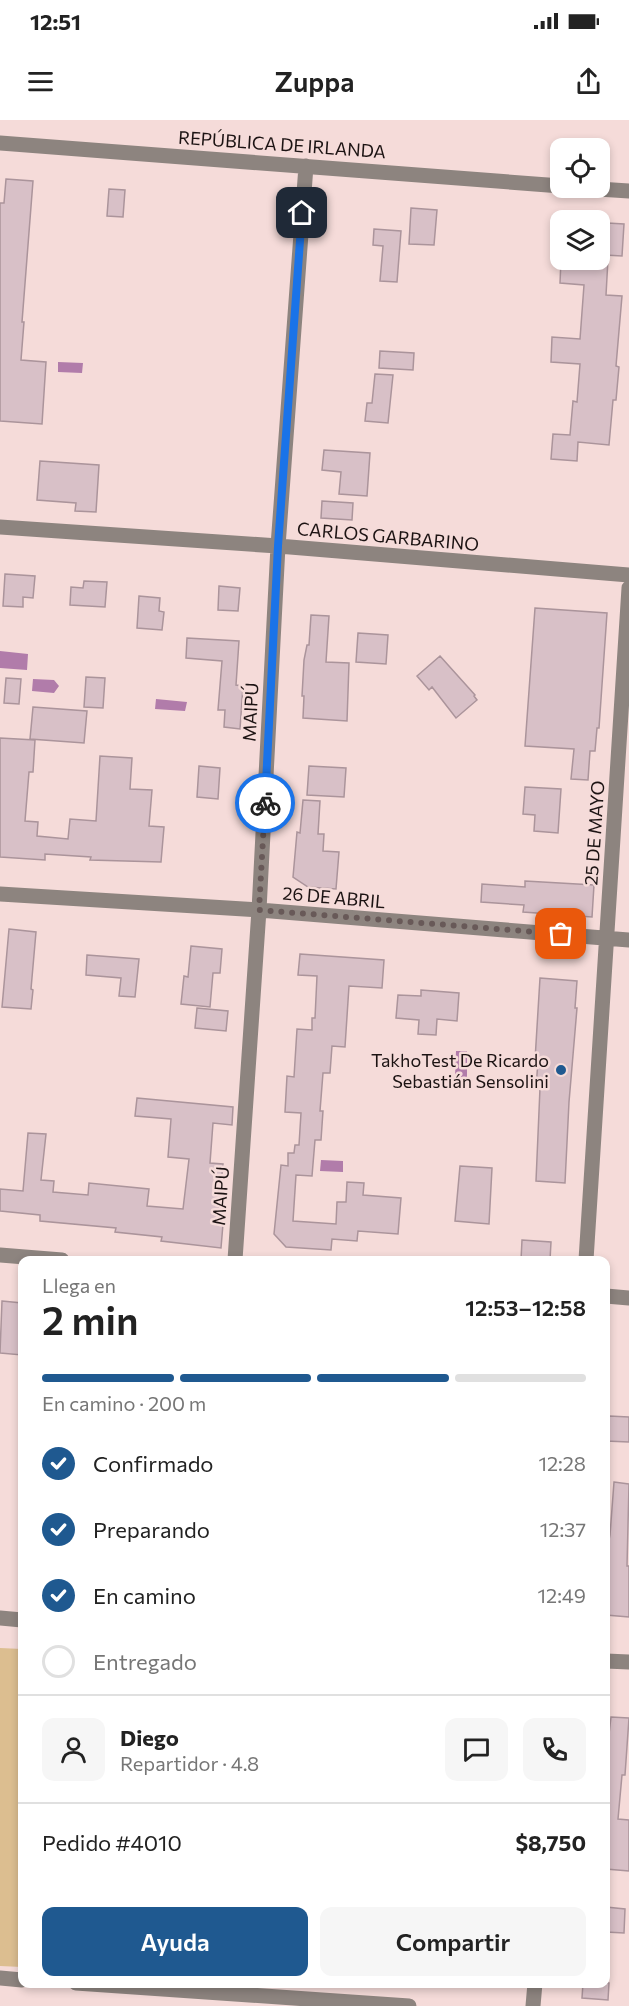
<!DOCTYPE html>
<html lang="es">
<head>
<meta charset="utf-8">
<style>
	body { margin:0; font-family:Commissioner,sans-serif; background:#f6f6f6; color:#222; height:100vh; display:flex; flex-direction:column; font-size:22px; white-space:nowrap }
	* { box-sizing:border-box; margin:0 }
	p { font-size:20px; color:#767676 }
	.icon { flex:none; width:33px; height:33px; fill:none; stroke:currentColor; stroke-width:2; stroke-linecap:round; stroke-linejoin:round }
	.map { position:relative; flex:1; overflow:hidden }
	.drawer { position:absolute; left:18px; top:1136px; width:592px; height:732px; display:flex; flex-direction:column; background:#fff; border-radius:12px; box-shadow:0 3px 9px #0003 }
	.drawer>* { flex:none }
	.fabs { position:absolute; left:550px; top:18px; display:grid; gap:12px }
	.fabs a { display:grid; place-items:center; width:60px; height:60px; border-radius:12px; background:#fff; box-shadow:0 3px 9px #0003; font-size:30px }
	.pin { position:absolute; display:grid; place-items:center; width:51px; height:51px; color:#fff; margin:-26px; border-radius:12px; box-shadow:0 3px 9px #0006 }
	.courier { position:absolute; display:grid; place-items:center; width:60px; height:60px; margin:-30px; border:4px solid #1a73e8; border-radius:50%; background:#fff; color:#222; box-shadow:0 2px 8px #0007 }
	.summary em { font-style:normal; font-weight:600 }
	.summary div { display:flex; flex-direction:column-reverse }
	.summary { display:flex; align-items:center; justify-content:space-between; height:102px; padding:0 24px }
	h1 { font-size:39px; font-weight:600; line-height:45px }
	.bar { display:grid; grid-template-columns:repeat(4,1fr); gap:9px 6px; align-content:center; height:72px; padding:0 24px }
	.bar i { height:8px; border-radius:4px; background:#e0e0e0 }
	.bar .active { background:#1f5990 }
	.bar p { grid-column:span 4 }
	.line { display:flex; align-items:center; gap:15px; padding:0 24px; border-top:2px solid #e0e0e0 }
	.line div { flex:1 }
	.round { display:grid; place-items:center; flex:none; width:63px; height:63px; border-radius:12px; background:#f6f6f6 }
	ol { padding:0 24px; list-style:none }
	li { display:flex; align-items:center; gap:18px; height:66px }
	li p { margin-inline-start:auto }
	li .icon { padding:6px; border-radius:50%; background:#1f5990; color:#fff; stroke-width:4 }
	li:last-child { color:#767676 }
	li i { width:33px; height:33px; border:3px solid #e0e0e0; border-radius:50% }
	.primary-button { display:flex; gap:12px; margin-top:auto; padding:12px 24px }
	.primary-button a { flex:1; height:69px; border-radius:12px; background:#1f5990; color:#fff; font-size:24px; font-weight:600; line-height:69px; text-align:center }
	.primary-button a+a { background:#f6f6f6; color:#222 }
	.status { display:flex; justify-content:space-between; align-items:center; height:42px; padding:0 30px; background:#fff; direction:ltr }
	.status svg { height:16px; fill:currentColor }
	header { display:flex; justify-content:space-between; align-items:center; height:78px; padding:0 24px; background:#fff; font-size:27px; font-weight:600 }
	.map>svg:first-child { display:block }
	.green { fill:#dcbe90 }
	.water { fill:#b17caa }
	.building { fill:#d8c0c7; stroke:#ab949b; stroke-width:1.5 }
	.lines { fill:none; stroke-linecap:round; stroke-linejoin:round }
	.minor { stroke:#8d847f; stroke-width:15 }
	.done { stroke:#685958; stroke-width:6; stroke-dasharray:0 10.8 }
	.route { stroke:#1a73e8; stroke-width:8 }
	.poi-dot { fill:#1f5990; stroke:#f5dbd9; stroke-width:2 }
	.labels { text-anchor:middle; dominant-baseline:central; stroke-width:5; stroke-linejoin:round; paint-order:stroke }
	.street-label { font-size:18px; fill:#1c1313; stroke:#f5dbd9 }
	.poi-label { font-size:18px; fill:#1c1313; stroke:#f5dbd9; text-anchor:end }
</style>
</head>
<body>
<div class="status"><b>12:51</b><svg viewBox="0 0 49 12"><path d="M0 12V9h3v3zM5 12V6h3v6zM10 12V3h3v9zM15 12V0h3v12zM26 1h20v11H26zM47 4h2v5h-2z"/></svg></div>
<header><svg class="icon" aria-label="menu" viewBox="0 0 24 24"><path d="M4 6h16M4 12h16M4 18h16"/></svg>Zuppa<svg class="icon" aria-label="share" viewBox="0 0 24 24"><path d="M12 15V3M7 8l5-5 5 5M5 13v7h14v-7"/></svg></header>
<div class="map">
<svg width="629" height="1886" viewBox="0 0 629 1886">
	<rect width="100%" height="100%" fill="#f5dbd9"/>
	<path class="green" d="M0 1528 22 1529V1847L0 1846Z"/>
	<path class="water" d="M58 242 83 243 82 253 58 252Z
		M0 531 28 534 27 550 0 548Z
		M33 559 54 560 59 566 54 573 32 571Z
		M156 579 187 582 185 591 155 589Z
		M456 931H467V957H455Z
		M321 1040 343 1041V1052L320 1051Z"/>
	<path class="building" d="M6 59 33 61 22 202H24L21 240 46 242 42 304 0 301V83H4Z
		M109 69 125 70 123 97 107 96Z
		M411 88 437 90 434 125 409 124Z
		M607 103 624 104 622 136 605 135Z
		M374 109 401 111 397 162 380 161 383 126 373 125Z
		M608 139 606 175 622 176 616 246 619 247 616 280H613L609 325 578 322 577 341 551 339 553 314 570 315 573 281 577 282 580 244 551 242 552 217 580 219 584 165 560 163 561 140Z
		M380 231 414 233 413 250 379 248Z
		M375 254 393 255 388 303 365 301 367 283H372Z
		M324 330 370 333 367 376 339 374 341 352 322 350Z
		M40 341 99 345 96 392 75 391 76 383 37 380Z
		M322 381 353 383 352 400 321 398Z
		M5 454 35 456 33 478 23 477V487L3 486Z
		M84 461 107 462 105 487 70 485 71 467 83 468Z
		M219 466 240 468 238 491 218 490Z
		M139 476 160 478 159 491 164 492 162 510 137 508Z
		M535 488 607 493 599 608H597L595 631H590L588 660 571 659 574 629 525 626Z
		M311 495 329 496 326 542 349 543 347 601 303 598 304 576H302L304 540 307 525H309Z
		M358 513 388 515 386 544 356 542Z
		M187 518 239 521 236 565 243 566 240 609 224 607 225 590H218L222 541 186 538Z
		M440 536 475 575 474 576 477 580 456 598 432 567 429 570 417 556Z
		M86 557 105 558 103 588 84 587Z
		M6 558 21 559 19 584 4 583Z
		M33 587 87 591 84 623 30 619Z
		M0 618 35 620 33 652H29L25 701 38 702 37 716 68 719 70 699 96 701 100 636 132 638 130 669 152 670 149 706 164 707 161 742 90 740 91 737 45 734V740L0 737Z
		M199 646 220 648 218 679 197 677Z
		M309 646 346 648 344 677 307 675Z
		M525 667 561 669 558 713 534 711 535 695 523 694Z
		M303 680 320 681 318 714H324L323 731 339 732 336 769 308 767 293 757 297 712 300 713Z
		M525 761 594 765 592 797 523 792 524 785 481 782 482 764 525 767Z
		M9 809 36 812 31 869 33 870 31 889 2 887Z
		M191 826 222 829 220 853H213L210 887 181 884 184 856 188 857Z
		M300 834 384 840 382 868 349 866 345 927 332 926 330 953H323L320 991H323L321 1020H315L312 1056 296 1055 293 1101 336 1104 337 1082H346L347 1062 364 1063 363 1075 401 1078 398 1114 358 1111 357 1121 332 1119 331 1130 286 1127 274 1114 281 1045 288 1046V1033H294L295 1025H299L301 993 285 992 287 956 294 957 297 909 312 910V898H315L317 856 298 855Z
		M87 835 139 839 135 877 119 876 121 858 86 855Z
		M540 858 577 861 575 888H577L569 982 565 1063 536 1061 540 968H536L538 941 535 940Z
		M421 870 459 873 457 901 437 899 436 915 418 914 419 900 396 898 398 875 421 876Z
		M197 888 228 891 226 911 195 908Z
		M137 978 233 987 232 1005 213 1003 210 1043 223 1044 217 1104H223L221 1128 161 1121 162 1117 115 1112 116 1108 40 1101V1095L0 1091V1069L23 1071 28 1013 46 1014 41 1060 54 1061 53 1072 88 1075 89 1063 149 1069 147 1086 183 1089 189 1039 168 1037 171 999 135 996Z
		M460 1046 492 1048 489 1104 455 1101Z
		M522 1120 551 1122 550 1140H521Z
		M2 1181 22 1183V1235L0 1233Z
		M609 1296 629 1297V1322L606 1321Z
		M614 1362 629 1364 627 1446H629V1497L606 1495V1424L608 1425 610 1415Z
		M611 1597 629 1598 625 1655H622L618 1699 629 1700V1751L606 1749V1640Z
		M606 1787 625 1789 624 1813 606 1812Z
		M583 1863H609L608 1880 582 1878Z"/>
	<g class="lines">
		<path class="minor" d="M0 23 561 66
			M583 68 629 71
			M0 407 278 426 629 455
			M0 774 259 790 629 820
			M0 1135 62 1140
			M235 1140 259 790 278 426 306 46
			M586 1140 629 468
			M606 1176 629 1178
			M0 1498 22 1500
			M606 1541 629 1542
			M0 1858 22 1860
			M76 1863 409 1886
			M533 1886 535 1863"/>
	</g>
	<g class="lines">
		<path class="done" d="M265 683 259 790 561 814"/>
		<path class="route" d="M265 683 278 426 302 93"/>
	</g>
	<circle class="poi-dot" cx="561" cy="950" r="6"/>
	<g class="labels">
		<g class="street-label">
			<text transform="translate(282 24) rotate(4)">REPÚBLICA DE IRLANDA</text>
			<text transform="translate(388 416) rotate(5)">CARLOS GARBARINO</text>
			<text transform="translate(250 592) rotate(-87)">MAIPÚ</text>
			<text transform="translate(594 713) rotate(-86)">25 DE MAYO</text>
			<text transform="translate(334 777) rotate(5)">26 DE ABRIL</text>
			<text transform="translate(220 1076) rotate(-86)">MAIPÚ</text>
		</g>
		<g class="poi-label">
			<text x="549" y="940">TakhoTest De Ricardo<tspan x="549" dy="21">Sebastián Sensolini</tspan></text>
		</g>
	</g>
</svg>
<div class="fabs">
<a><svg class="icon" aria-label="locate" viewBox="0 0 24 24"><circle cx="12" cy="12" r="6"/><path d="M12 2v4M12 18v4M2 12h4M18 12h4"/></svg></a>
<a><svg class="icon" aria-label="layers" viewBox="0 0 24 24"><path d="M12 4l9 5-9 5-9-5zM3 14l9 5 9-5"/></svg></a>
</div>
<div class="pin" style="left:561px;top:814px;background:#ea580c"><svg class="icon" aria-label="bag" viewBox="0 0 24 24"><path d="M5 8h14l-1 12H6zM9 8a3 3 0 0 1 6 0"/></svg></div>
<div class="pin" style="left:302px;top:93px;background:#1f2937"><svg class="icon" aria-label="home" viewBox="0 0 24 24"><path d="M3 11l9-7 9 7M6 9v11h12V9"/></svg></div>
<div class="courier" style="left:265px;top:683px"><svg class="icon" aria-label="bike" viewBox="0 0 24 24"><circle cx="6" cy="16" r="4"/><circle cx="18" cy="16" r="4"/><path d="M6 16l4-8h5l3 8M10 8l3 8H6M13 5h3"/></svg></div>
<section class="drawer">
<div class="summary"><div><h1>2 min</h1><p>Llega en</p></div><em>12:53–12:58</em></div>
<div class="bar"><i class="active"></i><i class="active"></i><i class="active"></i><i></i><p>En camino · 200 m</p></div>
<ol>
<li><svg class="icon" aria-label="check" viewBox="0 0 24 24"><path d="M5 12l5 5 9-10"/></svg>Confirmado<p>12:28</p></li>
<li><svg class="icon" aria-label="check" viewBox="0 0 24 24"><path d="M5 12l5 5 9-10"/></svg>Preparando<p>12:37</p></li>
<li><svg class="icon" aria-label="check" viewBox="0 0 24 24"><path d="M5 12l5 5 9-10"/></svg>En camino<p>12:49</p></li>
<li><i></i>Entregado</li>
</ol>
<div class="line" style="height:108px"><a class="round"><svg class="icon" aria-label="person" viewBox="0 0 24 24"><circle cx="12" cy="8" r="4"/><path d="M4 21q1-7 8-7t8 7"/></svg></a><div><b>Diego</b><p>Repartidor · 4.8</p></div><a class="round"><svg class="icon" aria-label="chat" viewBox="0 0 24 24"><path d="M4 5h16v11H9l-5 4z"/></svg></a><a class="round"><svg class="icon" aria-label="phone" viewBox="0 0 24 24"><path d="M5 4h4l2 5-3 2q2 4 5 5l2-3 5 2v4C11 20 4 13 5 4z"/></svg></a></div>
<div class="line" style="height:78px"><div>Pedido #4010</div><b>$8,750</b></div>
<div class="primary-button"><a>Ayuda</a><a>Compartir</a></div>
</section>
</div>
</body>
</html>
